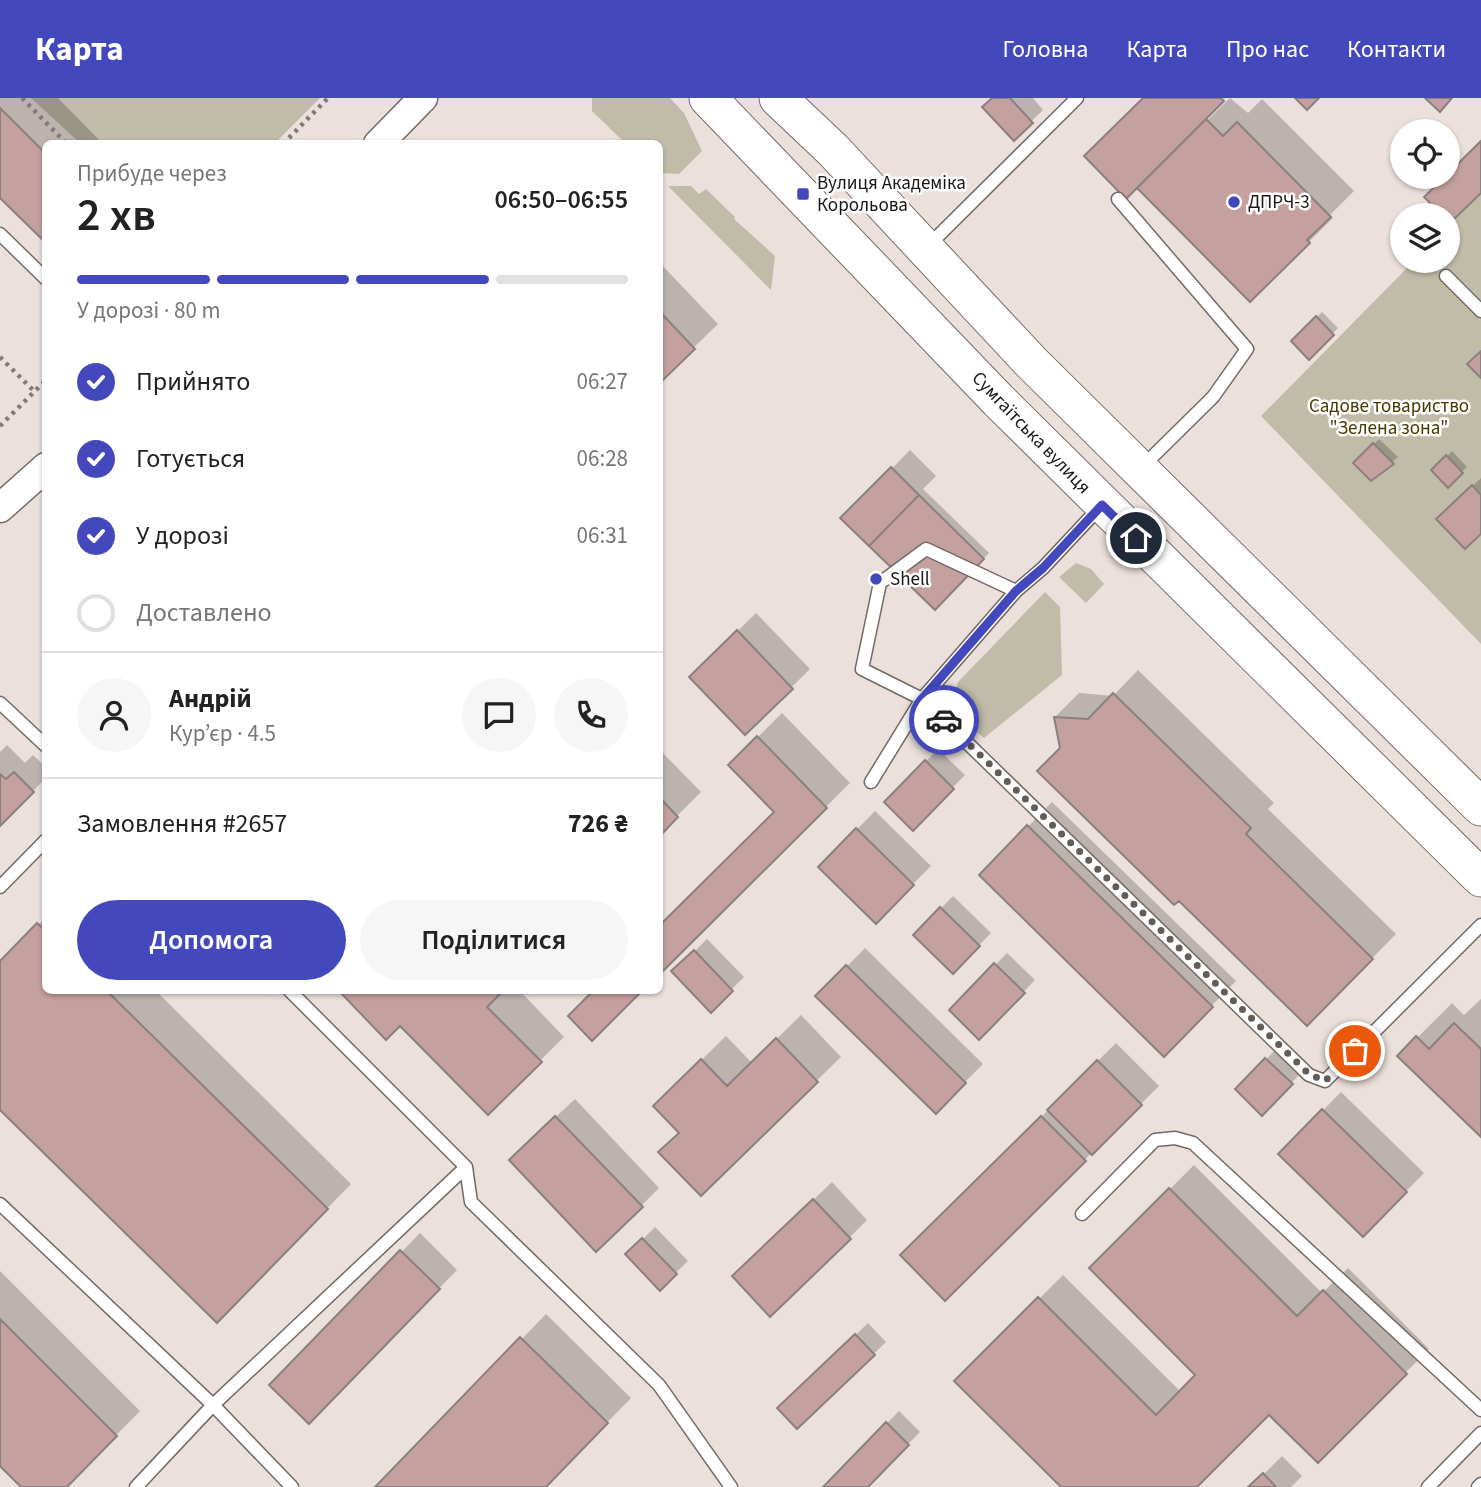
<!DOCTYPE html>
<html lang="uk">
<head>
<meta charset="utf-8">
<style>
	body { margin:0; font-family:"Source Sans 3",sans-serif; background:#f6f6f6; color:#222; height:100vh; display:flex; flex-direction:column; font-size:26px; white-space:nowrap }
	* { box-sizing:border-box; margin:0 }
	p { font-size:23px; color:#767676 }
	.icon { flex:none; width:38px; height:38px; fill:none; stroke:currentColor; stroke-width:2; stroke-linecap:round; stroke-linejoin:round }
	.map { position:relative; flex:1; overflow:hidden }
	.drawer { position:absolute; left:42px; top:42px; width:621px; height:854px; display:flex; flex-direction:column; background:#fff; border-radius:10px; box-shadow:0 2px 5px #0004 }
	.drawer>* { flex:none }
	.tools { position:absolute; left:1390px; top:21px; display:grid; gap:14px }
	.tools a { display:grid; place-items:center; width:70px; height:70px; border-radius:50%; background:#fff; box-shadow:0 2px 5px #0004; font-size:35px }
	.pin { position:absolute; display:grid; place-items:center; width:60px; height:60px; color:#fff; margin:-30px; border:4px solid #fff; border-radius:50%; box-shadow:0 2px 7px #0007 }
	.courier { position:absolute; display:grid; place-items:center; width:70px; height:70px; margin:-35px; border:5px solid #4448bd; border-radius:50%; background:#fff; color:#222; box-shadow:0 2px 9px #0007 }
	.overview em { font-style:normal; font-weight:600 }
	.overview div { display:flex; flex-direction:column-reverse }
	.overview { display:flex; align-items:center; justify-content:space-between; height:119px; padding:0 35px }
	h1 { font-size:46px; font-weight:600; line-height:52px }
	.bar { display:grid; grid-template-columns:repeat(4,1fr); gap:10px 7px; align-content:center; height:84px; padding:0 35px }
	.bar i { height:9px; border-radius:5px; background:#e0e0e0 }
	.bar .current { background:#4448bd }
	.bar p { grid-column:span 4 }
	.line { display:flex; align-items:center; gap:18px; padding:0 35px; border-top:2px solid #e0e0e0 }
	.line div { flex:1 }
	.round { display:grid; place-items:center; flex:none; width:74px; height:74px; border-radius:37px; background:#f6f6f6 }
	ol { padding:0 35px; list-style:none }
	li { display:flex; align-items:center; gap:21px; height:77px }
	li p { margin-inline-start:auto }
	li .icon { padding:7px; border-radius:50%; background:#4448bd; color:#fff; stroke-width:4 }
	li:last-child { color:#767676 }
	li i { width:38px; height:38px; border:4px solid #e0e0e0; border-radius:50% }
	.button { display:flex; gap:14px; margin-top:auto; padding:14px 35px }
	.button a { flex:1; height:80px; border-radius:42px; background:#4448bd; color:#fff; font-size:28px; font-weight:600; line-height:80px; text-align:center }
	.button a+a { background:#f6f6f6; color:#222 }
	header { display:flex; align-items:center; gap:42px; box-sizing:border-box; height:98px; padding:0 35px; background:#4448bd; color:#fff }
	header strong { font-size:33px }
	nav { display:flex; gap:38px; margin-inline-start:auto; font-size:24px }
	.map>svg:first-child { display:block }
	.green { fill:#c0bca8 }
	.shadow { fill:#0003 }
	.building { fill:#c4a09e; stroke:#8b807f; stroke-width:2 }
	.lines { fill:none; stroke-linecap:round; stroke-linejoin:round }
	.service-casing { stroke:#736a65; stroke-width:15 }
	.tertiary-casing { stroke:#736a65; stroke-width:31 }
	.primary-casing { stroke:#736a65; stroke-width:39 }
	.path { stroke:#817a77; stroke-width:4.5; stroke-dasharray:3.5 5; stroke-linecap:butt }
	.service { stroke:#fff; stroke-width:12 }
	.tertiary { stroke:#fff; stroke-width:28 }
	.primary { stroke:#fff; stroke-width:37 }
	.done { stroke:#635d5a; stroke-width:7; stroke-dasharray:0 12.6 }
	.route { stroke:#4448bd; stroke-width:9 }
	.poi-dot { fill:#4448bd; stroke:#fff; stroke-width:2.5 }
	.labels { text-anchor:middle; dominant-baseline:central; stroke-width:5; stroke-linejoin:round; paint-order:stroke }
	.poi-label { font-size:19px; fill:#1a1715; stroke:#fff; text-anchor:start }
	.park-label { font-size:19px; fill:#453b00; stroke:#fff }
	.street-label { font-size:19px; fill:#1a1715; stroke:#fff }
</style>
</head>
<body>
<header>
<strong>Карта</strong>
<nav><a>Головна</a><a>Карта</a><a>Про нас</a><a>Контакти</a></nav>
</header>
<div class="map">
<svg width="1481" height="1389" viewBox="0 0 1481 1389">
	<rect width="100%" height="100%" fill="#ebe0db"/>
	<path class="green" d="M31 0H320L274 46 80 45Z
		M592 0H670L684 15 702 53 679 76 660 75V46L625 45 592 13Z
		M668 88H691L699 96 706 91 735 119 734 121 775 158 771 192Z
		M1481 94V546L1261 318 1414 163H1447V129Z
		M1076 465 1091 471 1104 486 1086 505 1059 479Z
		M1045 494 1060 509 1062 577 984 640C966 624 951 610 958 584Z"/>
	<path class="shadow" d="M0 0H58L103 46H46V143L0 98Z
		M994 0H1033L1043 12 1014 40Z
		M1145 0H1225L1168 57 1170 59 1230 0 1248 15 1262 1 1354 93 1330 117 1333 120 1250 202 1137 88 1126 98 1087 58Z
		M660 165 718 226 660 282Z
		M1322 214 1338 230 1309 259 1293 243Z
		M1379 341 1398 359 1371 381 1355 365Z
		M910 352 936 378 923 391 989 455 935 510 843 420Z
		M1452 353 1467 369 1448 387 1434 372Z
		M1481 380V433L1439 421Z
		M756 515 810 571 745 635 691 579Z
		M1138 572 1274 705 1268 711 1396 836 1307 926 1062 650 1055 619 1079 595 1113 598Z
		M782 615 850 685 660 874V829L776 714 730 667Z
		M7 647 25 665 33 657 46 669V680L0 726V654Z
		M938 651 965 677 913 730 886 704Z
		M660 652 701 694 660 735Z
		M1052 704 1236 883 1164 956 981 777Z
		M875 713 931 768 876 823 820 769Z
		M953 798 991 835 953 874 915 837Z
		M46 819V892H155L351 1086 217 1223 0 1010V865Z
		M707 841 744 879 711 912 674 874Z
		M865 850 983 966 936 1013 818 898Z
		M1007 855 1035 882 979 940 951 912Z
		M340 892H519L564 939 488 1014 400 925Z
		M1481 901V1036L1400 957 1452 905 1464 917Z
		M801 917 841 959 701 1095 681 1034 679 984 726 938 752 965Z
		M1116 945 1159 988 945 1201 902 1157Z
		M1278 949 1303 973 1262 1015 1237 991Z
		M1341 994 1424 1075 1363 1137 1280 1056Z
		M575 1001 659 1090 641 1108 529 1044Z
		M1194 1067 1322 1195 1348 1170 1429 1251 1318 1363 1269 1314 1195 1389H1063L957 1283 1063 1177 1181 1294 1198 1277 1091 1170Z
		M832 1084 867 1122 849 1140 753 1160Z
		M655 1129 688 1163 660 1190 628 1156Z
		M420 1135 457 1172 327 1305 272 1287Z
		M0 1173 140 1313 65 1389H23L0 1366Z
		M546 1216 631 1300 544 1389H378Z
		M868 1225 886 1244 798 1329 780 1310Z
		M899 1313 920 1334 866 1389H825Z
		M1282 1358 1302 1378 1291 1389H1251Z"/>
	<path class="building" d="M992 0H1010L1033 25 1014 43 982 9Z
		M1143 0H1220L1224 3 1126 101 1084 58Z
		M1295 0H1319L1307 12Z
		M1425 0H1452L1440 14Z
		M0 10 46 56V145L0 100Z
		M1206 21 1223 38 1237 24 1331 119 1307 142 1310 145 1250 204 1137 90Z
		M1481 43V95L1450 125 1447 117H1442L1424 99Z
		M660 214 695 251 660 285Z
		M1316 218 1334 237 1309 262 1291 243Z
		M1481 253V280L1467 266Z
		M1373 345 1394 366 1371 383 1353 365Z
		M1446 357 1463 375 1448 390 1431 372Z
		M891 369 919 397 869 448 840 420Z
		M1472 387 1481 397V436L1465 451 1436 421Z
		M919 397 984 461 935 512 869 448Z
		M737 532 793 591 745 637 689 579Z
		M1113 595 1251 730 1246 736 1373 861 1307 928 1179 803 1174 807 1037 673 1060 650 1054 619 1088 621Z
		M757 638 827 710 660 876V827L774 714 728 667Z
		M925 662 954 691 913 733 884 704Z
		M14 674 34 694 0 728V676L6 681Z
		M660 700 678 719 660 738Z
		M1027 727 1213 909 1164 959 979 777Z
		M856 730 914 787 876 826 818 769Z
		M940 809 980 848 953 876 913 837Z
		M37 825 46 833V892H106L328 1111 217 1225 0 1012V863Z
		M694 852 733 893 711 915 671 873Z
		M994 865 1025 895 979 942 949 912Z
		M846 867 966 985 936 1016 815 898Z
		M338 892H504L487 909 542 964 488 1017 400 928 386 942Z
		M594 892H643L592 943 568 918Z
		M1454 925 1481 951V1039L1397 958 1416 938 1429 951Z
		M776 940 818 984 701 1098 658 1054 679 1035 653 1008 701 961 727 988Z
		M1265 960 1293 986 1262 1018 1235 991Z
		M1097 962 1142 1007 1092 1057 1047 1012Z
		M1322 1011 1407 1094 1363 1139 1278 1056Z
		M555 1018 643 1109 596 1154 509 1062Z
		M1041 1018 1086 1063 945 1203 900 1157Z
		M1169 1090 1297 1218 1323 1192 1407 1276 1318 1365 1269 1317 1197 1389H1061L954 1283 1038 1199 1156 1317 1195 1277 1089 1170Z
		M813 1101 851 1141 770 1219 732 1178Z
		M642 1140 677 1176 660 1193 625 1156Z
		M400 1152 440 1191 309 1326 269 1287Z
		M0 1221 117 1338 67 1389H21L0 1368Z
		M855 1236 875 1257 797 1331 777 1310Z
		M520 1239 608 1325 546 1389H375Z
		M886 1324 909 1347 868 1389H823Z
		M1263 1375 1276 1389H1248Z"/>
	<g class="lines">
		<defs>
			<path id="service" d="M1118 101 1247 251 1213 299 1142 369
				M0 136 46 181
				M928 148 1077 0
				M1446 178 1481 213
				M1016 493 926 451 880 485 862 571 922 601 1309 977 1325 983 1481 827
				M0 605 46 648
				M871 684 922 601 1016 493 1043 470 1102 407
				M0 789 46 742
				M289 892 466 1069 471 1104 659 1287 731 1389
				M0 1106 213 1307 292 1389
				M1082 1116 1155 1042 1175 1040 1193 1045 1481 1312
				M136 1389 213 1307 466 1069
				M1428 1389 1481 1335
				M1478 1389 1481 1386"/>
			<path id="tertiary" d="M378 46 423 0
				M0 410 46 369"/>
			<path id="primary" d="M708 0 998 302 1481 780
				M778 0 833 52 1031 264 1481 709"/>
		</defs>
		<use href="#service" class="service-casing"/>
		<use href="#tertiary" class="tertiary-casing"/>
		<use href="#primary" class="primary-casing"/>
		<path class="path" d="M22 0 67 46
			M283 46 328 0
			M0 259 34 293
			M0 328 46 282"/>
		<use href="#service" class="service"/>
		<use href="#tertiary" class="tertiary"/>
		<use href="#primary" class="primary"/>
	</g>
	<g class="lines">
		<path class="done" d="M944 622 1309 976 1325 983 1355 953"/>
		<path class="route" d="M944 622 922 601 1016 493 1043 470 1102 407 1136 440"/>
	</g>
	<g class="poi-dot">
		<rect x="796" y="89" width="14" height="14" rx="3.5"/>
		<circle cx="1234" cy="104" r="7"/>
		<circle cx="876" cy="481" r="7"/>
	</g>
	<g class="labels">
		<g class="poi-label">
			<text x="817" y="85">Вулиця Академіка<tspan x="817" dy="22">Корольова</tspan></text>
			<text x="1248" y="104">ДПРЧ-3</text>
			<text x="890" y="481">Shell</text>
		</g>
		<g class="park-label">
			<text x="1389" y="308">Садове товариство<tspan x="1389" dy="22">"Зелена зона"</tspan></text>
		</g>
		<g class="street-label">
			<text transform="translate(1031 335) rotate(46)">Сумгаїтська вулиця</text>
		</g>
	</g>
</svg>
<div class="tools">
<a><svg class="icon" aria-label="locate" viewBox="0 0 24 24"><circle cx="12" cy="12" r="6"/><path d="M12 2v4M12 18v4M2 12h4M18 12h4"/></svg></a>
<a><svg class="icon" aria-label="layers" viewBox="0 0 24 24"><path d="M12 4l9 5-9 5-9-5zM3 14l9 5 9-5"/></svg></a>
</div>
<div class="pin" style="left:1355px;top:953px;background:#ea580c"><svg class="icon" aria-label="bag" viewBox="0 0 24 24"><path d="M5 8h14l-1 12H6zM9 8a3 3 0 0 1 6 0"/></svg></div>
<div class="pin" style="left:1136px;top:440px;background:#1f2937"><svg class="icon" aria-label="home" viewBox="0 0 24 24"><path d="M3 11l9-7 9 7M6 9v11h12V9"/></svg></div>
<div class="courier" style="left:944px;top:622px"><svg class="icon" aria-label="car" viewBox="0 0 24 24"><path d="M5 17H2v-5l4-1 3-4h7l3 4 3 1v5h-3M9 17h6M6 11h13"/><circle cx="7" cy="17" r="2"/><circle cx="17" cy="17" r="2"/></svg></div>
<section class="drawer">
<div class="overview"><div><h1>2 хв</h1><p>Прибуде через</p></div><em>06:50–06:55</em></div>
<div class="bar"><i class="current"></i><i class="current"></i><i class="current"></i><i></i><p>У дорозі · 80 m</p></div>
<ol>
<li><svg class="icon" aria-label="check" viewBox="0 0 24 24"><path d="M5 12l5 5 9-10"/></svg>Прийнято<p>06:27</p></li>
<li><svg class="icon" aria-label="check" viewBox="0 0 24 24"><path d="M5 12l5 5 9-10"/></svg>Готується<p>06:28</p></li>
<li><svg class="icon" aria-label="check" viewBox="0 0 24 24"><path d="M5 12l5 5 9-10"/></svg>У дорозі<p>06:31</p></li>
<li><i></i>Доставлено</li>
</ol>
<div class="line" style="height:126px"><a class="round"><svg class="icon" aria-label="person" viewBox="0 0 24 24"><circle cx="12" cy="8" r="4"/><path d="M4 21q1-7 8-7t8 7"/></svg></a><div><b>Андрій</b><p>Кур’єр · 4.5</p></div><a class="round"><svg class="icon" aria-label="chat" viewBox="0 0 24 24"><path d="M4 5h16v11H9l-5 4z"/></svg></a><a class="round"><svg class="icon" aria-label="phone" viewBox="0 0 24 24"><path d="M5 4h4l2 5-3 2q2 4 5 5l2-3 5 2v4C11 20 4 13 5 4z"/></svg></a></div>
<div class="line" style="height:91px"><div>Замовлення #2657</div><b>726 ₴</b></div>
<div class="button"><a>Допомога</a><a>Поділитися</a></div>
</section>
</div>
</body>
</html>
